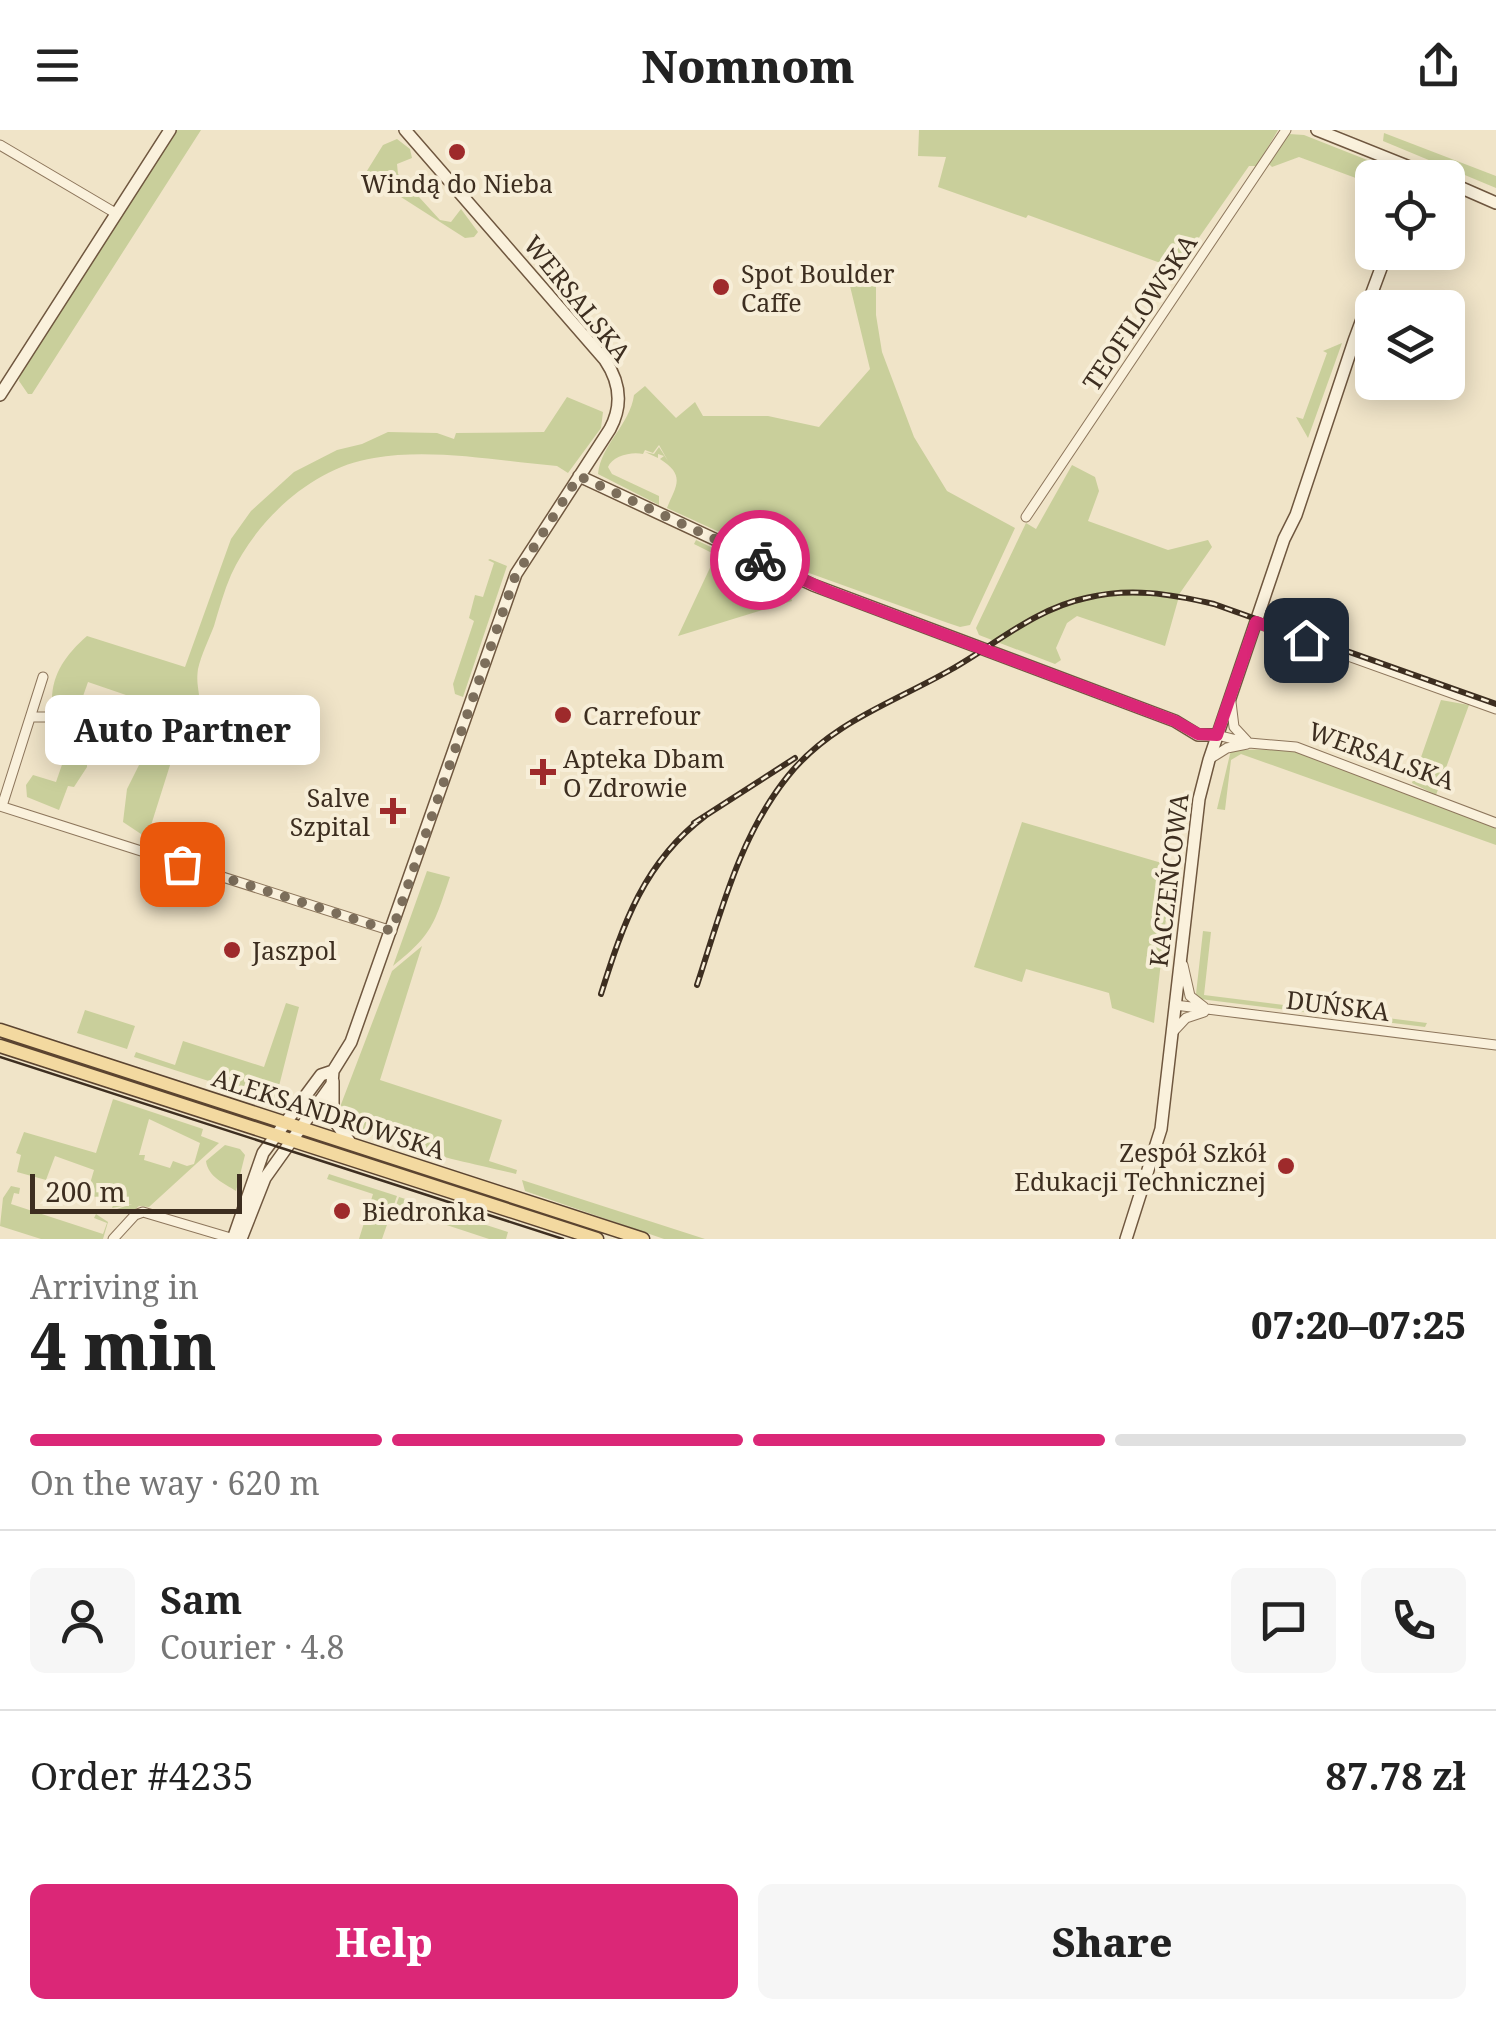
<!DOCTYPE html>
<html lang="en">
<head>
<meta charset="utf-8">
<style>
	body { margin:0; font-family:"Noto Serif",serif; background:#f6f6f6; color:#222; height:100vh; display:flex; flex-direction:column; font-size:38px; white-space:nowrap }
	* { box-sizing:border-box; margin:0 }
	p { font-size:32px; color:#767676 }
	.icon { flex:none; width:55px; height:55px; fill:none; stroke:currentColor; stroke-width:2; stroke-linecap:round; stroke-linejoin:round }
	.map { position:relative; height:1109px; overflow:hidden }
	.drawer { display:flex; flex-direction:column; background:#fff; flex:1 }
	.drawer>* { flex:none }
	.tools { position:absolute; left:1355px; top:30px; display:grid; gap:20px }
	.tools a { display:grid; place-items:center; width:110px; height:110px; border-radius:15px; background:#fff; box-shadow:0 5px 25px #0003; font-size:50px }
	.scale { position:absolute; left:30px; bottom:25px; width:212px; box-sizing:border-box; padding-left:10px; border:5px solid #3d2e20; border-top:0; font-size:28px; line-height:35px; white-space:nowrap; color:#3d2e20; -webkit-text-stroke:8px #f7eed8; paint-order:stroke }
	.pin { position:absolute; display:grid; place-items:center; width:85px; height:85px; color:#fff; margin:-42px; border-radius:20px; box-shadow:0 5px 15px #0006 }
	.courier { position:absolute; display:grid; place-items:center; width:100px; height:100px; margin:-50px; border:8px solid #db2777; border-radius:50%; background:#fff; color:#222; box-shadow:0 2px 12px #0007 }
	.bubble { position:absolute; height:70px; border-radius:15px; background:#fff; box-shadow:0 5px 25px #0003; font-size:32px; font-weight:800; line-height:70px; text-align:center }
	.headline em { font-style:normal; font-weight:800 }
	.headline div { display:flex; flex-direction:column-reverse }
	.headline { display:flex; align-items:center; justify-content:space-between; height:170px; padding:0 30px }
	h1 { font-size:65px; font-weight:800; line-height:75px }
	.bar { display:grid; grid-template-columns:repeat(4,1fr); gap:15px 10px; align-content:center; height:120px; padding:0 30px }
	.bar i { height:12px; border-radius:8px; background:#e0e0e0 }
	.bar .selected { background:#db2777 }
	.bar p { grid-column:span 4 }
	.line { display:flex; align-items:center; gap:25px; padding:0 30px; border-top:2px solid #e0e0e0 }
	.line div { flex:1 }
	.round { display:grid; place-items:center; flex:none; width:105px; height:105px; border-radius:15px; background:#f6f6f6 }
	.cta { display:flex; gap:20px; margin-top:auto; padding:20px 30px }
	.cta a { flex:1; height:115px; border-radius:15px; background:#db2777; color:#fff; font-size:40px; font-weight:800; line-height:115px; text-align:center }
	.cta a+a { background:#f6f6f6; color:#222 }
	header { display:flex; justify-content:space-between; align-items:center; height:130px; padding:0 30px; background:#fff; font-size:45px; font-weight:800 }
	.map>svg:first-child { display:block }
	.green { fill:#c9cf9b; fill-rule:evenodd }
	.lines { fill:none; stroke-linecap:round; stroke-linejoin:round }
	.street-casing { stroke:#8d765c; stroke-width:11 }
	.secondary-casing { stroke:#6f573f; stroke-width:14 }
	.primary-casing { stroke:#5b4430; stroke-width:15 }
	.street { stroke:#faf1dc; stroke-width:9 }
	.secondary { stroke:#faf1dc; stroke-width:11 }
	.primary { stroke:#f3d9a0; stroke-width:12 }
	.tram { stroke:#3d2e20; stroke-width:2.5 }
	.rail-casing { stroke:#3d2e20; stroke-width:6 }
	.rail { stroke:#f7eed8; stroke-width:2.5; stroke-dasharray:8; stroke-linecap:butt }
	.done { stroke:#7c6e5b; stroke-width:10; stroke-dasharray:0 18 }
	.route { stroke:#db2777; stroke-width:12 }
	.poi-dot { fill:#9e2a2b; stroke:#f7eed8; stroke-width:4 }
	.labels { text-anchor:middle; dominant-baseline:central; stroke-width:8; stroke-linejoin:round; paint-order:stroke }
	.poi-label { font-size:25px; fill:#3d2e20; stroke:#f7eed8; text-anchor:start }
	.street-label { font-size:25px; fill:#3d2e20; stroke:#f7eed8 }
</style>
</head>
<body>
<header><svg class="icon" aria-label="menu" viewBox="0 0 24 24"><path d="M4 6h16M4 12h16M4 18h16"/></svg>Nomnom<svg class="icon" aria-label="share" viewBox="0 0 24 24"><path d="M12 15V3M7 8l5-5 5 5M5 13v7h14v-7"/></svg></header>
<div class="map">
<svg width="1496" height="1109" viewBox="0 0 1496 1109">
	<rect width="100%" height="100%" fill="#f0e4c8"/>
	<path class="green" d="M176 0H201L32 264H28L19 251 20 244Z
		M919 0H1278L1257 36H1249L1177 139 1028 85 1026 88 938 57 946 27 918 26Z
		M1384 3 1496 46V58L1383 11Z
		M1289 4 1304 5 1385 37 1392 47 1372 48V54L1299 27 1272 37 1267 32Z
		M397 9 410 19 412 28 397 34 398 44 440 90 451 92 461 79 478 102 474 107 465 108 365 44 383 15Z
		M876 144V185L882 222 914 307 947 361 1015 398 970 495 960 497 948 493 809 443 667 378C675 357 687 346 660 329L664 326 658 324V328L645 322 654 324 659 317 668 331 659 315 653 323 645 320 643 324C632 321 612 326 608 337L612 344 659 366V375L598 344C601 314 630 295 634 265L645 256 676 288 695 272 703 286H768L819 297 870 239 850 156Z
		M1342 213 1308 308 1296 287 1303 289 1327 223 1323 221Z
		M567 267 603 282 601 298 568 343 557 336C497 331 433 318 374 328 313 337 256 390 231 445 224 461 219 479 214 496 209 509 201 525 198 539 194 567 210 567 183 594L147 708 123 692 127 659 148 617 161 577 88 552 75 589 53 581C48 549 64 526 87 506L185 537 231 409 251 381 294 342 337 320 362 314 388 302 437 303 454 309 456 303 544 302Z
		M1072 335 1095 347 1099 361 1088 391 1168 420 1208 410 1212 417 1180 463 1165 516 1077 486 1067 493 1056 518 1061 530 1055 534 979 505 976 498 1026 393 1036 399Z
		M696 410 786 452 792 471 678 506 716 425 694 414Z
		M490 429 507 436 463 567 455 564 453 554 474 491 469 488 475 465 483 467 494 433 488 430Z
		M1441 570 1469 575 1436 665 1412 653Z
		M74 600 87 606V637L74 657 68 656 59 680 27 667 26 655 33 645 56 652Z
		M1292 619 1496 696V715L1241 624 1231 630 1225 680 1217 679 1231 620Z
		M1022 692 1172 736 1154 893 1112 878 1109 863 1026 839 1022 852 974 837Z
		M427 741 450 747C434 794 433 804 393 836Z
		M1203 801 1211 802 1204 865 1427 893 1425 897 1200 869 1196 864Z
		M422 816 380 950 502 990 489 1031 517 1040 516 1044C479 1035 367 1012 342 989L340 977 392 841Z
		M286 873 299 877 278 960 292 961C276 978 260 973 243 962L134 927 136 922 175 935 183 911 264 937Z
		M85 880 135 896 127 919 77 903Z
		M113 969 203 999 201 1006 219 1013 149 1077 139 1076 131 1083 117 1079 132 1074 112 1078 114 1073 87 1064 94 1040 55 1026 46 1050 17 1042 21 1025 16 1023 24 1002 96 1023ZM149 989 200 1013 194 1034 187 1036 173 1031 170 1038 144 1030 145 1025H139Z
		M225 1015 240 1019 245 1025 236 1061C224 1053 208 1047 206 1031Z
		M329 1044 397 1066 382 1109H359L373 1064 327 1049Z
		M522 1050 705 1109H664L525 1061Z
		M11 1056 20 1058 19 1064 14 1063 11 1074 103 1104 107 1093 94 1088 96 1084 108 1092 103 1109H41L0 1096 3 1068Z
		M399 1067 508 1102 506 1109H489L395 1078Z"/>
	<g class="lines">
		<defs>
			<path id="street" d="M0 15 117 84
				M1026 387 1286 0
				M1256 493 1496 579
				M1231 572 1234 597 1247 611
				M31 587H51L151 621
				M1217 605 1249 613 1296 617 1496 693
				M1211 628 1227 618 1247 614
				M0 676 392 801
				M2 676 43 547
				M1183 835 1190 866 1204 877
				M1175 875 1496 915
				M1172 903 1186 888 1204 882
				M113 1109 135 1085 143 1082 234 1109"/>
			<path id="secondary" d="M1317 0 1437 48
				M1448 52 1496 73
				M0 265 170 0
				M579 346 813 455 1175 591 1198 605H1217
				M333 951V989L349 1011
				M233 1109 263 1023 321 945 333 941
				M241 1109 265 1048 332 954 333 941 351 912 516 444 610 299C623 275 620 252 605 230L405 0
				M1126 1109 1161 999 1199 669 1209 630 1284 409 1296 385 1354 211 1387 122"/>
			<path id="primary" d="M0 900 643 1109
				M0 916 597 1109"/>
		</defs>
		<use href="#street" class="street-casing"/>
		<use href="#secondary" class="secondary-casing"/>
		<use href="#primary" class="primary-casing"/>
		<use href="#street" class="street"/>
		<use href="#secondary" class="secondary"/>
		<use href="#primary" class="primary"/>
		<path class="tram" d="M0 927 563 1109"/>
		<defs>
			<path id="rail" d="M694 693 795 628
				M697 855C721 782 739 707 788 646 831 592 895 572 952 539 996 514 1035 479 1086 468 1130 457 1171 464 1214 474L1496 574
				M601 864C623 794 644 732 705 686"/>
		</defs>
		<use href="#rail" class="rail-casing"/>
		<use href="#rail" class="rail"/>
	</g>
	<g class="lines">
		<path class="done" d="M182 734 392 801 515 447 579 346 760 430"/>
		<path class="route" d="M760 430 828 461 1175 591 1198 604 1217 605 1256 492 1306 510"/>
	</g>
	<g class="poi-dot">
		<circle cx="457" cy="22" r="10"/>
		<circle cx="721" cy="157" r="10"/>
		<circle cx="563" cy="585" r="10"/>
		<path d="M538 627h10v10h10v10h-10v10h-10v-10h-10v-10h10z"/>
		<path d="M388 666h10v10h10v10h-10v10h-10v-10h-10v-10h10z"/>
		<circle cx="232" cy="820" r="10"/>
		<circle cx="1286" cy="1036" r="10"/>
		<circle cx="342" cy="1081" r="10"/>
	</g>
	<g class="labels">
		<g class="poi-label">
			<text x="457" y="53" text-anchor="middle">Windą do Nieba</text>
			<text x="741" y="143">Spot Boulder<tspan x="741" dy="29">Caffe</tspan></text>
			<text x="583" y="585">Carrefour</text>
			<text x="563" y="628">Apteka Dbam<tspan x="563" dy="29">O Zdrowie</tspan></text>
			<text x="370" y="667" text-anchor="end">Salve<tspan x="370" dy="29">Szpital</tspan></text>
			<text x="252" y="820">Jaszpol</text>
			<text x="1266" y="1022" text-anchor="end">Zespół Szkół<tspan x="1266" dy="29">Edukacji Technicznej</tspan></text>
			<text x="362" y="1081">Biedronka</text>
		</g>
		<g class="street-label">
			<text transform="translate(578 168) rotate(51)">WERSALSKA</text>
			<text transform="translate(1139 182) rotate(-56)">TEOFILOWSKA</text>
			<text transform="translate(1382 625) rotate(20)">WERSALSKA</text>
			<text transform="translate(1168 750) rotate(-83)">KACZEŃCOWA</text>
			<text transform="translate(1338 875) rotate(7)">DUŃSKA</text>
			<text transform="translate(329 983) rotate(18)">ALEKSANDROWSKA</text>
		</g>
	</g>
</svg>
<div class="tools">
<a><svg class="icon" aria-label="locate" viewBox="0 0 24 24"><circle cx="12" cy="12" r="6"/><path d="M12 2v4M12 18v4M2 12h4M18 12h4"/></svg></a>
<a><svg class="icon" aria-label="layers" viewBox="0 0 24 24"><path d="M12 4l9 5-9 5-9-5zM3 14l9 5 9-5"/></svg></a>
</div>
<div class="scale">200 m</div>
<div class="pin" style="left:182px;top:734px;background:#ea580c"><svg class="icon" aria-label="bag" viewBox="0 0 24 24"><path d="M5 8h14l-1 12H6zM9 8a3 3 0 0 1 6 0"/></svg></div>
<div class="pin" style="left:1306px;top:510px;background:#1f2937"><svg class="icon" aria-label="home" viewBox="0 0 24 24"><path d="M3 11l9-7 9 7M6 9v11h12V9"/></svg></div>
<div class="courier" style="left:760px;top:430px"><svg class="icon" aria-label="bike" viewBox="0 0 24 24"><circle cx="6" cy="16" r="4"/><circle cx="18" cy="16" r="4"/><path d="M6 16l4-8h5l3 8M10 8l3 8H6M13 5h3"/></svg></div>
<div class="bubble" style="left:45px;top:565px;width:275px">Auto Partner</div>
</div>
<section class="drawer">
<div class="headline"><div><h1>4 min</h1><p>Arriving in</p></div><em>07:20–07:25</em></div>
<div class="bar"><i class="selected"></i><i class="selected"></i><i class="selected"></i><i></i><p>On the way · 620 m</p></div>
<div class="line" style="height:180px"><a class="round"><svg class="icon" aria-label="person" viewBox="0 0 24 24"><circle cx="12" cy="8" r="4"/><path d="M4 21q1-7 8-7t8 7"/></svg></a><div><b>Sam</b><p>Courier · 4.8</p></div><a class="round"><svg class="icon" aria-label="chat" viewBox="0 0 24 24"><path d="M4 5h16v11H9l-5 4z"/></svg></a><a class="round"><svg class="icon" aria-label="phone" viewBox="0 0 24 24"><path d="M5 4h4l2 5-3 2q2 4 5 5l2-3 5 2v4C11 20 4 13 5 4z"/></svg></a></div>
<div class="line" style="height:130px"><div>Order #4235</div><b>87.78 zł</b></div>
<div class="cta"><a>Help</a><a>Share</a></div>
</section>
</body>
</html>
